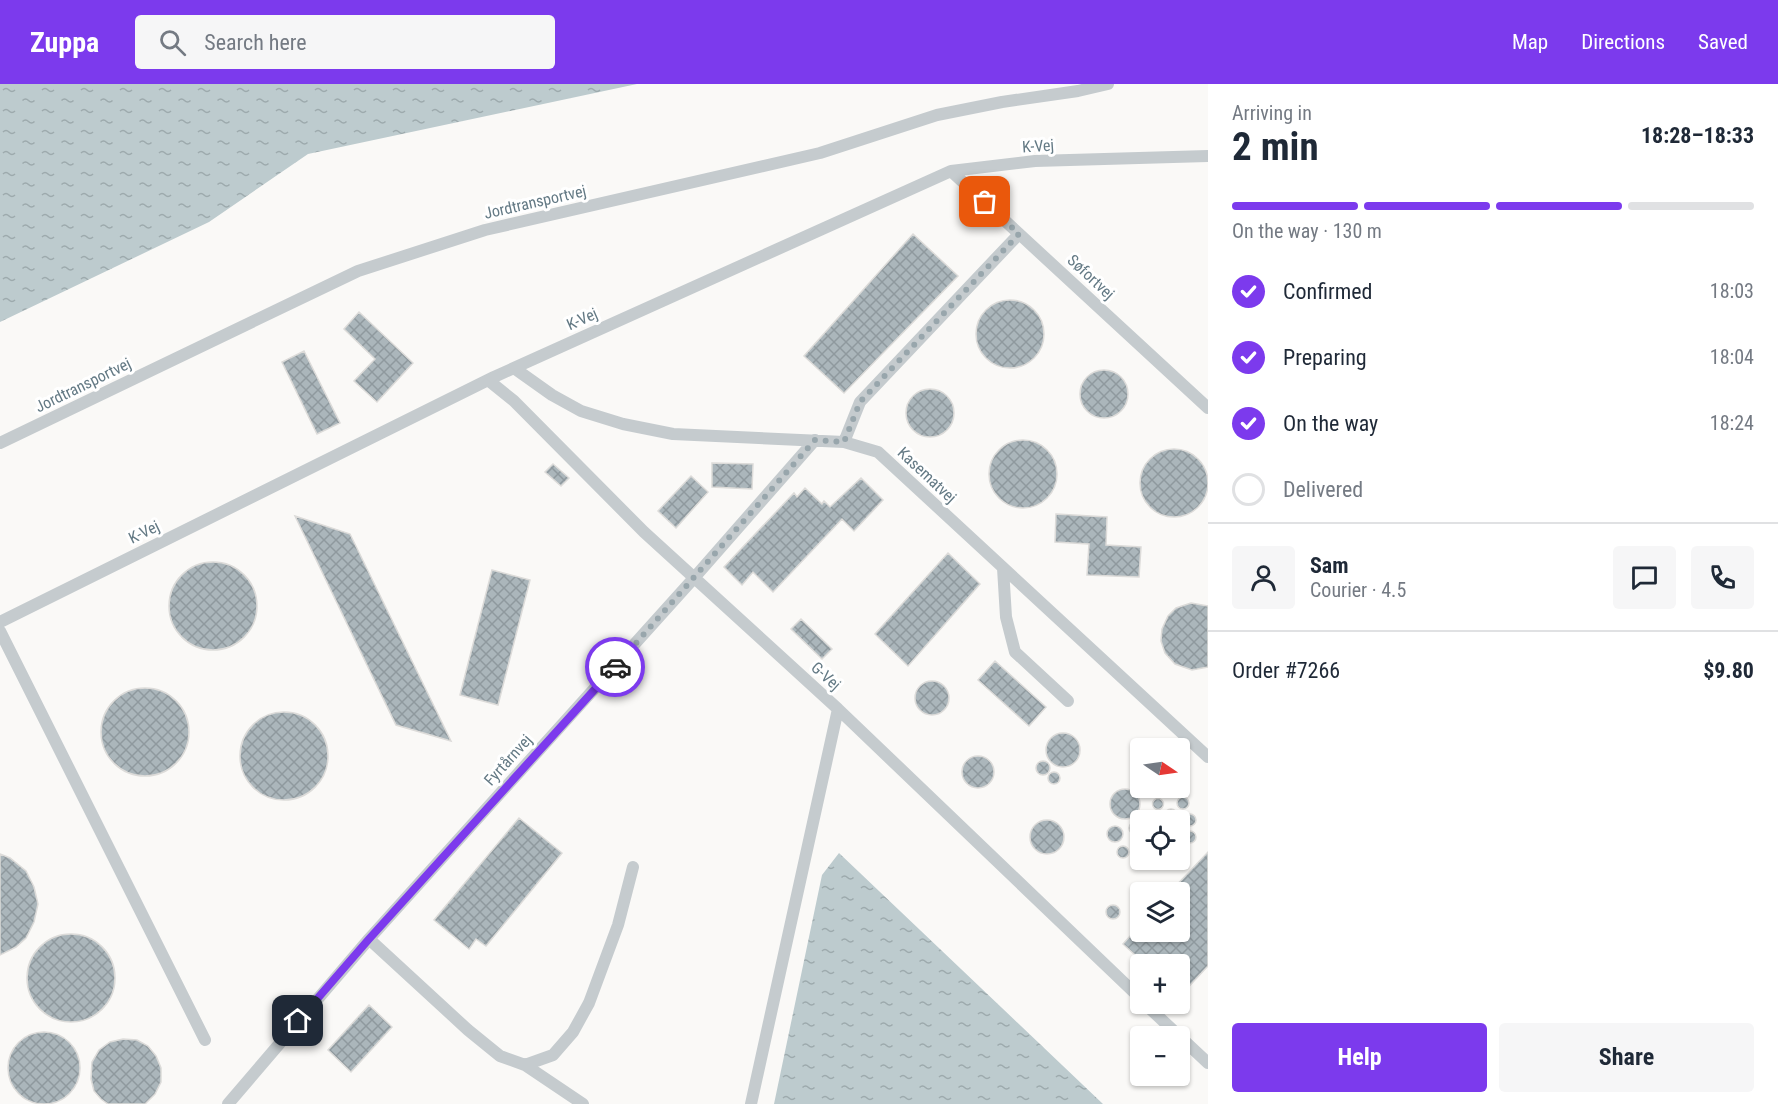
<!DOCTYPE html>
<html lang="en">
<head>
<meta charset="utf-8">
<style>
	body { margin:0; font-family:"Roboto Condensed",sans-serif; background:#f6f6f7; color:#1f2937; height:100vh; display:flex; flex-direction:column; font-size:22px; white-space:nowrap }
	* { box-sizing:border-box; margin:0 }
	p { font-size:20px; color:#747a83 }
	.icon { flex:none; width:33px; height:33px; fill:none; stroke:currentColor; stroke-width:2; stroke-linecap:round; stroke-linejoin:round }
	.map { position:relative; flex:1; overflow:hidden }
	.drawer { display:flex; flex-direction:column; background:#fff; width:570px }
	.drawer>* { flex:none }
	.needle { width:39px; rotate:103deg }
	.buttons { position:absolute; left:1130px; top:654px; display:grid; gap:12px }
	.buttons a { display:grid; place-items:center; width:60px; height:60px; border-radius:6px; background:#fff; box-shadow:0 2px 4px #0004; font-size:30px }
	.pin { position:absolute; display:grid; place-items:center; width:51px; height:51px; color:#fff; margin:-26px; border-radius:12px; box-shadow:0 3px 9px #0006 }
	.courier { position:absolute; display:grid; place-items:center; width:60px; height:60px; margin:-30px; border:4px solid #7c3aed; border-radius:50%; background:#fff; color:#222; box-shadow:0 2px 8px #0007 }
	.overview em { font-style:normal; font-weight:700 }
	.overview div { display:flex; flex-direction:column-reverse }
	.overview { display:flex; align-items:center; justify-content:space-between; height:102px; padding:0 24px }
	h1 { font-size:39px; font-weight:700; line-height:45px }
	.bar { display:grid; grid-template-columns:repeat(4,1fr); gap:9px 6px; align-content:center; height:72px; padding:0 24px }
	.bar i { height:8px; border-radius:4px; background:#e0e1e3 }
	.bar .current { background:#7c3aed }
	.bar p { grid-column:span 4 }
	.line { display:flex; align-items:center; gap:15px; padding:0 24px; border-top:2px solid #e0e1e3 }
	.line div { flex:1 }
	.round { display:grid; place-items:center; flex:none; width:63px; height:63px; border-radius:6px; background:#f6f6f7 }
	ol { padding:0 24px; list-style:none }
	li { display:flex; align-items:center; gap:18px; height:66px }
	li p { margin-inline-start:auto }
	li .icon { padding:6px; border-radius:50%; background:#7c3aed; color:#fff; stroke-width:4 }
	li:last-child { color:#747a83 }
	li i { width:33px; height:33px; border:3px solid #e0e1e3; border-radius:50% }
	.cta { display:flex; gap:12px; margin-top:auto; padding:12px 24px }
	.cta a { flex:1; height:69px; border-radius:6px; background:#7c3aed; color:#fff; font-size:24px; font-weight:700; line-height:69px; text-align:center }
	.cta a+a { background:#f6f6f7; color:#1f2937 }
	header { display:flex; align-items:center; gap:36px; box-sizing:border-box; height:84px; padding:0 30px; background:#7c3aed; color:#fff }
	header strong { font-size:28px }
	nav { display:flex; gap:33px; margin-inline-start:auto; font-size:21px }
	.search { width:420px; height:54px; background:#f6f6f7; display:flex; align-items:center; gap:15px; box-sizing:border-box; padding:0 21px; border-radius:6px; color:#747a83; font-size:22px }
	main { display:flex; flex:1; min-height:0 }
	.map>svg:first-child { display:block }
	.water { fill:url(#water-ripples) }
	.building { fill:url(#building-cross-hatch); stroke:#dcdbd9; stroke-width:1.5 }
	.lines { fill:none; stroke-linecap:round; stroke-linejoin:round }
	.lane { stroke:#c5cbce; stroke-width:12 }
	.done { stroke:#98a6ac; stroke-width:6; stroke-dasharray:0 10.8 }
	.route { stroke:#7c3aed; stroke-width:8 }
	.labels { text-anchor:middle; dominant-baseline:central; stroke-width:6; stroke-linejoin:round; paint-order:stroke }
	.street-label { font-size:16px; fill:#637984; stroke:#fff }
</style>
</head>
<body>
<header>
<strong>Zuppa</strong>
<div class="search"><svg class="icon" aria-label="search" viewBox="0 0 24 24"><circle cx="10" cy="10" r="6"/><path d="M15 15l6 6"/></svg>Search here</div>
<nav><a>Map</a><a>Directions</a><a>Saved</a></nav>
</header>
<main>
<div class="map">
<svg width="1208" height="1020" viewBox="0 0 1208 1020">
	<defs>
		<pattern id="water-ripples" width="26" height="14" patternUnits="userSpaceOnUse" patternTransform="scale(1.5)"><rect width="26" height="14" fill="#bdcbce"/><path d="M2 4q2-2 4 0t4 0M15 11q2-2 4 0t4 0" fill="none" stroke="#9daaad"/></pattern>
		<pattern id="building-cross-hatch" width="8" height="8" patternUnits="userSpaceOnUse" patternTransform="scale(1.5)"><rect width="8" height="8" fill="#abb6bb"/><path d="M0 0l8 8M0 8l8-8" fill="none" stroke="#8f999e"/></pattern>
	</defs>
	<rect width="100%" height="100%" fill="#faf9f7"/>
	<path class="water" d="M0 0H637L308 70 209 138 0 238Z
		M839 769 1103 1020H774L822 791Z"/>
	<path class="building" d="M913 150 958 192 844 309 804 272Z
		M976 250a34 34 0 1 1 68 0a34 34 0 1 1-68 0Z
		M359 228 413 279 377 318 354 297 375 275 344 245Z
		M304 267 340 339 317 350 282 278Z
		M1080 310a24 24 0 1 1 48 0a24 24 0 1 1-48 0Z
		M906 329a24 24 0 1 1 48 0a24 24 0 1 1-48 0Z
		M989 390a34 34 0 1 1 68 0a34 34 0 1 1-68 0Z
		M1140 399a34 34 0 1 1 68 0a34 34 0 1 1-68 0Z
		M712 379 753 380 752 405 712 403Z
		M553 380 569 394 561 402 545 388Z
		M691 392 708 408 676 444 658 427Z
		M861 394 883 416 854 447 842 435 773 508 753 488 742 501 724 483 794 409 797 413 805 404 822 420 824 417 830 423Z
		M1056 430 1107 433 1106 461 1141 463 1139 493 1087 491 1089 460 1055 458Z
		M295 432 350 450 451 657 396 641Z
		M948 469 980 500 908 582 875 550Z
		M169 522a44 44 0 1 1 88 0a44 44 0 1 1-88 0Z
		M492 486 530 496 498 621 460 611Z
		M1191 519 1208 522V583L1192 586 1175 580 1165 569 1161 557 1162 545 1168 532 1176 524Z
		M801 535 832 565 822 575 791 545Z
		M995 577 1046 623 1029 642 978 596Z
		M915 614a17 17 0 1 1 34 0a17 17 0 1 1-34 0Z
		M101 648a44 44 0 1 1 88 0a44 44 0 1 1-88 0Z
		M240 672a44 44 0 1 1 88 0a44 44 0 1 1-88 0Z
		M1046 666a17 17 0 1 1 34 0a17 17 0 1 1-34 0Z
		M962 688a16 16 0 1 1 32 0a16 16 0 1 1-32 0Z
		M1036 684a7 7 0 1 1 14 0a7 7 0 1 1-14 0Z
		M1048 694a6 6 0 1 1 12 0a6 6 0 1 1-12 0Z
		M1140 696V704H1154V705L1147 709 1143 708 1138 702Z
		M1159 704H1176V706L1171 712 1166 713 1161 710Z
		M1110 720a15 15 0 1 1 30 0a15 15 0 1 1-30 0Z
		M1177 719a6 6 0 1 1 12 0a6 6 0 1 1-12 0Z
		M1152.5 720a5.5 5.5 0 1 1 11 0a5.5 5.5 0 1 1-11 0Z
		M1165 731a6 6 0 1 1 12 0a6 6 0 1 1-12 0Z
		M1184 736a6 6 0 1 1 12 0a6 6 0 1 1-12 0Z
		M1151 732 1156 734 1158 736H1145Z
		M519 734 562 769 486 862 476 855 469 865 434 836Z
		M1030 753a17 17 0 1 1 34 0a17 17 0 1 1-34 0Z
		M1129 744a6 6 0 1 1 12 0a6 6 0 1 1-12 0Z
		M1107 750a8 8 0 1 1 16 0a8 8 0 1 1-16 0Z
		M1184 753a6 6 0 1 1 12 0a6 6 0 1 1-12 0Z
		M1117 768a6 6 0 1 1 12 0a6 6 0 1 1-12 0Z
		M1208 768V882L1179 913V880H1145L1123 860 1140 841V848H1179V808H1170Z
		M0 770 10 774 26 787 34 803 38 820 34 838 26 854 16 863 0 871Z
		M1141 776H1161L1158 781 1150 784 1145 782Z
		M1106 828a7 7 0 1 1 14 0a7 7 0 1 1-14 0Z
		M27 894a44 44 0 1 1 88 0a44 44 0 1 1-88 0Z
		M369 921 392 943 351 988 328 966Z
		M8 984a36 36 0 1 1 72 0a36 36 0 1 1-72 0Z
		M123 955 137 956 148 962 156 972 161 984V998L155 1010 145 1020H108L101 1015 94 1007 91 995 92 978 99 966 110 958Z"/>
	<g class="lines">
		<path class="lane" d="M951 87 1208 324
			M514 284 552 311 581 327 623 340 673 350 844 358 878 368 1208 673
			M488 296 514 317 644 448 838 625 1140 914
			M844 358 860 318 1019 150
			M0 359 358 187 485 146 820 69 937 31 1002 18 1078 7 1108 0
			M1003 484 1006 533 1015 568 1068 617
			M0 538 494 293 951 87 1035 77 1208 72
			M0 547 205 956
			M369 855 468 946 500 972 525 981 553 971 573 948 589 919 618 841 633 783
			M1145 920 1208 979
			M525 981 583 1020
			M228 1020 369 855 694 494 815 356
			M751 1020 838 625"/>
	</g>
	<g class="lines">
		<path class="done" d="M615 583 815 356 844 358 860 318 1019 150 985 118"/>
		<path class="route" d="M298 937 369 855 615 583"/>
	</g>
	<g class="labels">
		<g class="street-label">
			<text transform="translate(1038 62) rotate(-4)">K-Vej</text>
			<text transform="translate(535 118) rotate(-13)">Jordtransportvej</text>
			<text transform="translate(1091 193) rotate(43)">Søfortvej</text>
			<text transform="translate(582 235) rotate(-24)">K-Vej</text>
			<text transform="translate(83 301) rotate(-26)">Jordtransportvej</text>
			<text transform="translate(927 391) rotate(43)">Kasematvej</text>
			<text transform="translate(144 448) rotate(-26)">K-Vej</text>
			<text transform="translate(826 592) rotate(42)">G-Vej</text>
			<text transform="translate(508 676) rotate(-48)">Fyrtårnvej</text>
		</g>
	</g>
</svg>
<div class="buttons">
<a><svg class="needle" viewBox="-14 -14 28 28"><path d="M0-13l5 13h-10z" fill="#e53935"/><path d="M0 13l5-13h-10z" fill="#747a83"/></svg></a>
<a><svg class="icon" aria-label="locate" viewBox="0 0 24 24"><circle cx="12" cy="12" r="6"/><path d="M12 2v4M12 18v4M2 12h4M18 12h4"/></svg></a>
<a><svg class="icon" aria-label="layers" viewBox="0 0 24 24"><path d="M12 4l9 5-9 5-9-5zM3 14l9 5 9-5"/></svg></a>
<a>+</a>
<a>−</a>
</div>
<div class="pin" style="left:985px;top:118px;background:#ea580c"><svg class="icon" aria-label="bag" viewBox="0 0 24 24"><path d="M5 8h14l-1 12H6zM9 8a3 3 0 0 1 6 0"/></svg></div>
<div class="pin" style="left:298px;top:937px;background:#1f2937"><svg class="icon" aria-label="home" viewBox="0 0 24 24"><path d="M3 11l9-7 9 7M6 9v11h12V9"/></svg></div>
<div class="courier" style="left:615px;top:583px"><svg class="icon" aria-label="car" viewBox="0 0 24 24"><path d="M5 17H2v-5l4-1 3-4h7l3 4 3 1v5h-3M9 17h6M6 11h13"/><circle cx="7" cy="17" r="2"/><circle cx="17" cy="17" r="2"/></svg></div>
</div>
<section class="drawer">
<div class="overview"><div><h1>2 min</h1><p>Arriving in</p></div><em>18:28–18:33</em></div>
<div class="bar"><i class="current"></i><i class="current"></i><i class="current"></i><i></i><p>On the way · 130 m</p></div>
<ol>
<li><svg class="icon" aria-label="check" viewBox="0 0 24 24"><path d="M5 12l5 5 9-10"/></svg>Confirmed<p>18:03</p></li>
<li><svg class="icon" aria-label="check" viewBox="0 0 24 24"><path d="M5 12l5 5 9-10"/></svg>Preparing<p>18:04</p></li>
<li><svg class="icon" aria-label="check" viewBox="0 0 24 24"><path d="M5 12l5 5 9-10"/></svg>On the way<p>18:24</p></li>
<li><i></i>Delivered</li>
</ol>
<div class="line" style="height:108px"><a class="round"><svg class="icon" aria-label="person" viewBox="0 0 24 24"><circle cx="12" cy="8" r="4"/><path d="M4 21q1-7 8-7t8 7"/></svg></a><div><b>Sam</b><p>Courier · 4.5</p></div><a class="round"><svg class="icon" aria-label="chat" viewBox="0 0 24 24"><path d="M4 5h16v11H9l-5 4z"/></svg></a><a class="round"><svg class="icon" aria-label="phone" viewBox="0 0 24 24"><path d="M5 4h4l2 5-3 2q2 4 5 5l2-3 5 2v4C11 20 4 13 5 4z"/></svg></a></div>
<div class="line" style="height:78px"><div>Order #7266</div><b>$9.80</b></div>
<div class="cta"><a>Help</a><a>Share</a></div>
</section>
</main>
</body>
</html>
